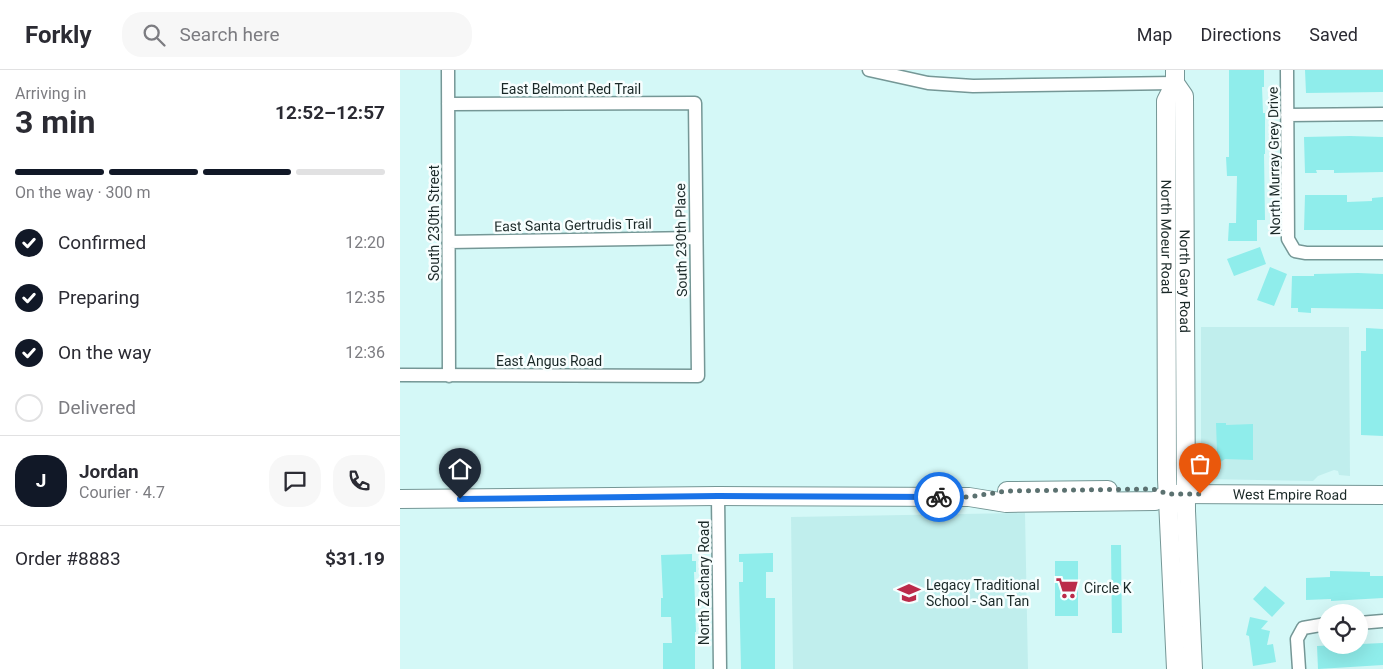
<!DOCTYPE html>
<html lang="en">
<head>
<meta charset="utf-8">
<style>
	body { margin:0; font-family:Roboto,sans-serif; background:#f7f7f7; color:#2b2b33; height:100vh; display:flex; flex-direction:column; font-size:19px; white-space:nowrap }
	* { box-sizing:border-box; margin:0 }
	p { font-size:16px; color:#7c7c81 }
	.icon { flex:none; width:28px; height:28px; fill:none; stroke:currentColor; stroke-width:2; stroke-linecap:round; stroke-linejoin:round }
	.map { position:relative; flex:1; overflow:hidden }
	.sheet { display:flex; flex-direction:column; background:#fff; width:400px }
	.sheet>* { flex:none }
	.controls { position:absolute; left:918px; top:534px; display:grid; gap:10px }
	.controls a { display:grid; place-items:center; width:50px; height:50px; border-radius:50%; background:#fff; box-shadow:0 5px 20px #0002; font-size:25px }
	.pin { position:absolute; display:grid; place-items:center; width:42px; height:42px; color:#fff; margin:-51px -21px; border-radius:50% 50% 50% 0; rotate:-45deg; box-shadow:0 0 5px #0007 }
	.pin .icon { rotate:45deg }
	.courier { position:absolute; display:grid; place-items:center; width:50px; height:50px; margin:-25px; border:4px solid #1a73e8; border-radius:50%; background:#fff; color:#222; box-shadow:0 1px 6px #0007 }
	.overview em { font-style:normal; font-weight:700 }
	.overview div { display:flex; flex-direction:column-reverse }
	.overview { display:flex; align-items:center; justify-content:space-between; height:85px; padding:0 15px }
	h1 { font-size:32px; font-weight:700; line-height:38px }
	.bar { display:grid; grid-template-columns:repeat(4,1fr); gap:8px 5px; align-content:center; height:60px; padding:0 15px }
	.bar i { height:6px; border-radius:4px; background:#e1e1e2 }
	.bar .current { background:#111827 }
	.bar p { grid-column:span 4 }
	.line { display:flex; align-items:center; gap:12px; padding:0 15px; border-top:1px solid #e1e1e2 }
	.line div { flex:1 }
	.round { display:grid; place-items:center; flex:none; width:52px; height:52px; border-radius:20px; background:#f7f7f7 }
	ol { padding:0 15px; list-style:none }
	li { display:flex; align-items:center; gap:15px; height:55px }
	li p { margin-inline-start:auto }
	li .icon { padding:5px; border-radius:50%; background:#111827; color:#fff; stroke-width:4 }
	li:last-child { color:#7c7c81 }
	li i { width:28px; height:28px; border:2px solid #e1e1e2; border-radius:50% }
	header { display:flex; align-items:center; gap:30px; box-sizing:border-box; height:70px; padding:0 25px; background:#fff; border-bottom:1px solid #e1e1e2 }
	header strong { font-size:24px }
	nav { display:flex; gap:28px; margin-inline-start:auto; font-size:18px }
	.search { width:350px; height:45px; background:#f7f7f7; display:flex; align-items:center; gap:12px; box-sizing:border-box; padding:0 18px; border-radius:20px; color:#7c7c81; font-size:19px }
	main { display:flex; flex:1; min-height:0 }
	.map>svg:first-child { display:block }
	.built { fill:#c0eeed }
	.building { fill:#8fedeb }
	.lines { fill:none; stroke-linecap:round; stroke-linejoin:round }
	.street-casing { stroke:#759796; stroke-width:15 }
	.secondary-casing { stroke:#759796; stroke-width:20 }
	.street { stroke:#fff; stroke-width:12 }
	.secondary { stroke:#fff; stroke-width:18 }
	.done { stroke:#5b7170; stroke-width:5; stroke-dasharray:0 9 }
	.route { stroke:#1a73e8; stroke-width:6 }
	.labels { text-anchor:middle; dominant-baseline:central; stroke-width:5; stroke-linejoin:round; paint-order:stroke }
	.street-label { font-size:14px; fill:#1a2827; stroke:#f7fefe }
	.poi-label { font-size:14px; fill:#1a2827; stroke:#f7fefe; text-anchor:start }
</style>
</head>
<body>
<header>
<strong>Forkly</strong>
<div class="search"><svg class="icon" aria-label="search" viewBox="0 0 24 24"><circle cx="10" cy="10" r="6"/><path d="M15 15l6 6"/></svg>Search here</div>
<nav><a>Map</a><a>Directions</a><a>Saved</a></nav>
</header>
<main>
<section class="sheet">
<div class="overview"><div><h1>3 min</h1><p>Arriving in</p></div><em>12:52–12:57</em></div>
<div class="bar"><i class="current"></i><i class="current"></i><i class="current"></i><i></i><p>On the way · 300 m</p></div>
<ol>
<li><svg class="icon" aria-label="check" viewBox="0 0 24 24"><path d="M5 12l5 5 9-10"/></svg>Confirmed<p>12:20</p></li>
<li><svg class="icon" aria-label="check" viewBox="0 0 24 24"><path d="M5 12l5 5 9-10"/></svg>Preparing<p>12:35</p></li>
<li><svg class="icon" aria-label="check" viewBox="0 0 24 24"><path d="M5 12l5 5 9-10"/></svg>On the way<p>12:36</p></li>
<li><i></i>Delivered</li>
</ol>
<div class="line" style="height:90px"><b class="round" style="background:#111827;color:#fff">J</b><div><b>Jordan</b><p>Courier · 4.7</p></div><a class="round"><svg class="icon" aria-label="chat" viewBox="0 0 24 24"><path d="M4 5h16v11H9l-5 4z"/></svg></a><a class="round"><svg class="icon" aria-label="phone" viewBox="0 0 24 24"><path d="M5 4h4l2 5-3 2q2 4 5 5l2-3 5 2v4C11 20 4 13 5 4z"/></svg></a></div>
<div class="line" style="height:65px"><div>Order #8883</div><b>$31.19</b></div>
</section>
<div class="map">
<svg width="983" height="599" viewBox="0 0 983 599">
	<rect width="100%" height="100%" fill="#d4f8f7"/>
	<path class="built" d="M801 257H949L950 406 939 405 938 401 934 400 918 406 913 411 806 409 801 404Z
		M625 443 628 599H393L391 447Z"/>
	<path class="building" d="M829 0H864V17H862L863 43H865V84H864L865 150H857V171H828L829 153H836L837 106H827L826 87H829Z
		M905 0H983V22L906 23Z
		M950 66 983 67V102L934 103V100H916L917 103H905L904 67Z
		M905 125H947V132L972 131V128L983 127V160H904Z
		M860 177 866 194 834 206 827 189Z
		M870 197 887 204 874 236 857 230Z
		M958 203 983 204V239L911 238V243L898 242V238H891L892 206H914V204Z
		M966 258 983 259V366L961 365V281H966Z
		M816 353H826V355L853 354V390L825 389 819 393 816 391 814 387 817 382Z
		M711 475H721L722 563H712Z
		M373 483V502H366V528H375V599H341L339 512H343V492H339V484Z
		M292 484V491H296V502H294L296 562H295V599H263V573H272L271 547H261V528H263L261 485Z
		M655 491H678V546H655Z
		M930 501 970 502V506H983V528L931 531V529L906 530V508L930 507Z
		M865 516 885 533 872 547 853 529Z
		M850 547 868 551 861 559 870 561 867 575 873 574 876 592 853 596 849 566 846 565Z
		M983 573V595L918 599 917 576Z"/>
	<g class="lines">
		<defs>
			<path id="street" d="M48 0 49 306
				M469 0 528 13 573 16 775 13
				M887 0 888 169 895 181 906 183H983
				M887 45 983 44
				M49 172 296 168
				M0 305 298 306 295 33 48 34
				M318 426 320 599
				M959 553 983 551
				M899 599 897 569 903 558 926 554"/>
			<g id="secondary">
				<path id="s1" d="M775 0V13L784 26 786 441 793 599"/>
				<path id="s2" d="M775 13 766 31 767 409 776 599"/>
				<path d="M607 421 708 420"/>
				<path id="s3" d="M774 424 983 425"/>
				<path d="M0 429 318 426 569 427 606 433 755 431 768 424"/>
			</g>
		</defs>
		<use href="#street" class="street-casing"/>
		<use href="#secondary" class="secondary-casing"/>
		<use href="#street" class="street"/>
		<use href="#secondary" class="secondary"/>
	</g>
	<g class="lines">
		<path class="done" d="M539 427H569L606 421 753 419 768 424H800"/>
		<path class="route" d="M60 429 318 426 539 427"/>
	</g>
	<defs>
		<symbol id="supermarket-bare" viewBox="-9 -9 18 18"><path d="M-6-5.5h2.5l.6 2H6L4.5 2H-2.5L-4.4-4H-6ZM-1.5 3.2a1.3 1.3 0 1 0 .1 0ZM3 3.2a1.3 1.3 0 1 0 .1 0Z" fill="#bb2b4a" stroke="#f7fefe" stroke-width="2.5" paint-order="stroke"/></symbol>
		<symbol id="school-bare" viewBox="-9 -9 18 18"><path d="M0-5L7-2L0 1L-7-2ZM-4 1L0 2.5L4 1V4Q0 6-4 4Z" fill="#bb2b4a" stroke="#f7fefe" stroke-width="2.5" paint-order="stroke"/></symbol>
	</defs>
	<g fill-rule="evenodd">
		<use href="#supermarket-bare" x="651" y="502" width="32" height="32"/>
		<use href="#school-bare" x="493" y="507" width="32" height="32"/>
	</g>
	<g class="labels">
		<g class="street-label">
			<text x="171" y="19">East Belmont Red Trail</text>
			<text transform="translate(874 91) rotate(-91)">North Murray Grey Drive</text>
			<text transform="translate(34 153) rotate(-90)">South 230th Street</text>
			<text transform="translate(173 155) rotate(-1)">East Santa Gertrudis Trail</text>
			<text stroke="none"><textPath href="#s2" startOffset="156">North Moeur Road</textPath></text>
			<text transform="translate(281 170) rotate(-91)">South 230th Place</text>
			<text stroke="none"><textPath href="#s1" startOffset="214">North Gary Road</textPath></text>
			<text x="149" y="291">East Angus Road</text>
			<text stroke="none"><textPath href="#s3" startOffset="116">West Empire Road</textPath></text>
			<text transform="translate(304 513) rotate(-90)">North Zachary Road</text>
		</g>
		<g class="poi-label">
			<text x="526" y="515">Legacy Traditional<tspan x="526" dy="16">School - San Tan</tspan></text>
			<text x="684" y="518">Circle K</text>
		</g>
	</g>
</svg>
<div class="controls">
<a><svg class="icon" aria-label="locate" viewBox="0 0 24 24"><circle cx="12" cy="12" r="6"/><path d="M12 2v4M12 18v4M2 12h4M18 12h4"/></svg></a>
</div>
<div class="pin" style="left:800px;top:424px;background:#ea580c"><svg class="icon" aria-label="bag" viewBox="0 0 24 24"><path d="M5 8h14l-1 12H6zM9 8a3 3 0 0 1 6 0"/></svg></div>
<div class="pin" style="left:60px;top:429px;background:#1f2937"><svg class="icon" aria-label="home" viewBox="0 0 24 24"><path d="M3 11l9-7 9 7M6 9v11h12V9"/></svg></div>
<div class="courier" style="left:539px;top:427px"><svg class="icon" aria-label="bike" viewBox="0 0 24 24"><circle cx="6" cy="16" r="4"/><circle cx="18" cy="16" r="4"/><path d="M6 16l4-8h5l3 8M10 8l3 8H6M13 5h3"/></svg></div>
</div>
</main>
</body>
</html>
